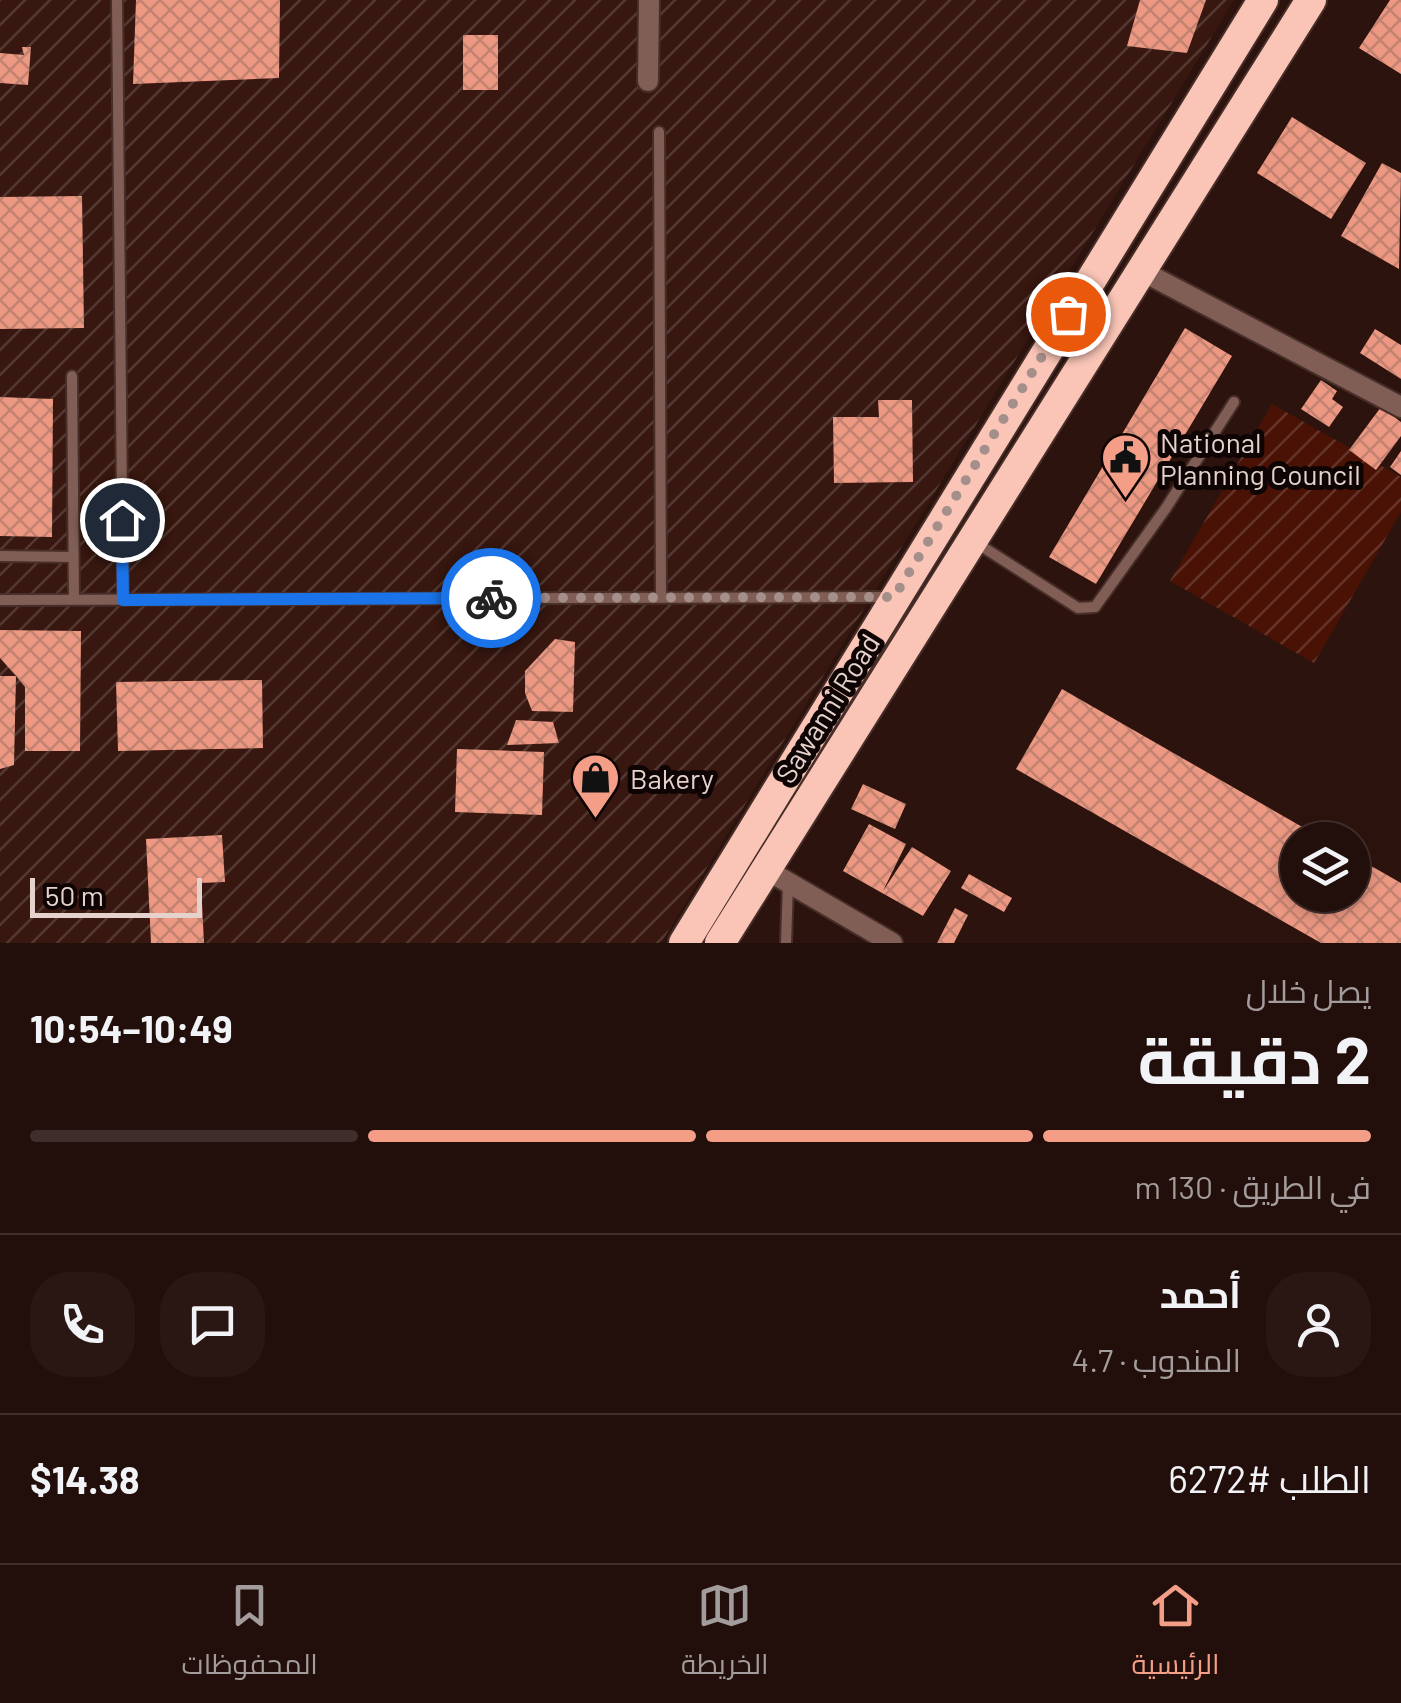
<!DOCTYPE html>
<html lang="ar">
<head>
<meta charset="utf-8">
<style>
	body { margin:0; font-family:Barlow,Cairo,sans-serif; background:#2a1713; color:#f1f3f6; direction:rtl; height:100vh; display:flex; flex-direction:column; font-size:38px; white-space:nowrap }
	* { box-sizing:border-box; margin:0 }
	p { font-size:32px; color:#a29c9c }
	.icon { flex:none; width:55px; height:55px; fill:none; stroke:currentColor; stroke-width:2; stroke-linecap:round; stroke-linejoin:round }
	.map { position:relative; height:943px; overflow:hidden; direction:ltr }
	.sheet { display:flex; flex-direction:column; background:#220e0a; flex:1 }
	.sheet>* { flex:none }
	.buttons { position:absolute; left:1280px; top:822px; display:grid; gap:20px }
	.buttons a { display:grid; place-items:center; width:90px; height:90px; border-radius:50%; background:#220e0a; box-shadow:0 5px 15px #0003,0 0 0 2px #3f2e2b; font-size:50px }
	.scale { position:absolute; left:30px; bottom:25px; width:172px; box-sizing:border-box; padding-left:10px; border:5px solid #e5d2cd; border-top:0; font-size:28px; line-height:35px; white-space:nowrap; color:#e5d2cd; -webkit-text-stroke:8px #0e0403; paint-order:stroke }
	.pin { position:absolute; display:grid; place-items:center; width:85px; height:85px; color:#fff; margin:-42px; border:5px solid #fff; border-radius:50%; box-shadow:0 2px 10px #0007 }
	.courier { position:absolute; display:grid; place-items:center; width:100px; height:100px; margin:-50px; border:8px solid #1a73e8; border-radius:50%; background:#fff; color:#222; box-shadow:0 2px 12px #0007 }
	.head em { font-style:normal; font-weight:700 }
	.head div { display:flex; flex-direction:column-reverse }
	.head { display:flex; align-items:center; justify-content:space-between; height:170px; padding:0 30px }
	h1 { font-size:65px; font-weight:700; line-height:75px }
	.bar { display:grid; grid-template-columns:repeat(4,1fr); gap:15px 10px; align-content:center; height:120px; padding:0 30px }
	.bar i { height:12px; border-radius:8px; background:#3f2e2b }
	.bar .active { background:#f49e88 }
	.bar p { grid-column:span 4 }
	.line { display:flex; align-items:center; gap:25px; padding:0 30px; border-top:2px solid #3f2e2b }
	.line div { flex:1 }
	.round { display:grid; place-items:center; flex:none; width:105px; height:105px; border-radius:40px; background:#2a1713 }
	.dock { display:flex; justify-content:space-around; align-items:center; height:140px; border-top:2px solid #3f2e2b; background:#220e0a; font-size:28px; color:#a29c9c }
	.dock a { display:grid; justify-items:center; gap:5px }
	.dock .active { color:#f49e88 }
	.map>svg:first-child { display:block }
	.industrial { fill:url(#industrial-furrows) }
	.garden { fill:url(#garden-furrows) }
	.building { fill:url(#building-cross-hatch) }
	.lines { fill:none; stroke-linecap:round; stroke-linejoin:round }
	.lane-casing { stroke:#472e28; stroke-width:14 }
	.street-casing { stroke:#472e28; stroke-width:24 }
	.highway-casing { stroke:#472e28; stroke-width:34 }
	.lane { stroke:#805e55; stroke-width:10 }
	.street { stroke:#805e55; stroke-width:20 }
	.highway { stroke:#fac5b7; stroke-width:30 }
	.done { stroke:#a58f8a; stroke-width:10; stroke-dasharray:0 18 }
	.route { stroke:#1a73e8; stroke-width:12 }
	.labels { text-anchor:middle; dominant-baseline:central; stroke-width:10; stroke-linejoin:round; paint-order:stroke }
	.poi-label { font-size:28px; fill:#e5d2cd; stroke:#0e0403; text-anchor:start }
	.street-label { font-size:28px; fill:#e5d2cd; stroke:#0e0403 }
</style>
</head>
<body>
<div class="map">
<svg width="1401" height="943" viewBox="0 0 1401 943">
	<defs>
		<pattern id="industrial-furrows" width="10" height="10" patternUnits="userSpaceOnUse" patternTransform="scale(2.5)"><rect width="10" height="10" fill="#37170f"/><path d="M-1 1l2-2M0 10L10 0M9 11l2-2" fill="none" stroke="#543831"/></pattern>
		<pattern id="garden-furrows" width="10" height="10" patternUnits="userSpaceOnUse" patternTransform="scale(2.5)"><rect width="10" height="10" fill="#491205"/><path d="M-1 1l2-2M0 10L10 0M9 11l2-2" fill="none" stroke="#633428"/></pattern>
		<pattern id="building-cross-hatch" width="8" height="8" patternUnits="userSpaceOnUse" patternTransform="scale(2.5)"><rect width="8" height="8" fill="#ec9882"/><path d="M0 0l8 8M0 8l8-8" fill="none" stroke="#c28271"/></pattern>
	</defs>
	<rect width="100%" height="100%" fill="#2d130d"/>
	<path class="industrial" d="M0 0H1234L661 943H0Z"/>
	<path class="garden" d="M1272 404 1401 477V512L1314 663 1170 581Z"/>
	<path class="building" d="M136 0H280L279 78 133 84Z
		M1140 0H1206L1187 53 1127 46Z
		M1390 0H1401V74L1359 48Z
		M463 35H498V90H463Z
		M22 47H31L28 85 0 83V53L24 55Z
		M1292 117 1366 163 1331 219 1257 173Z
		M1382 163 1401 173 1399 269 1341 236Z
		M82 196 84 328 0 329V197Z
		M1185 328 1232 356 1096 584 1049 557Z
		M1375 329 1401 345V379L1360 353Z
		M1321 380 1337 391 1332 399 1343 407 1329 427 1301 409Z
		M0 397 53 399 52 537 0 536Z
		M878 400H912L913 482 834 483 833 417H879Z
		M1381 407 1401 422V436L1376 470 1349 450Z
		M1401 451V475L1390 467Z
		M0 630 81 631 80 751H25V687L16 676 14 765 0 769V676H16L0 658Z
		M555 639 575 642 573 712 532 711 525 693V671Z
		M262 680 263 748 118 751 116 682Z
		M1062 689 1325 840H1298V895H1352V855L1401 883V943H1321L1016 769Z
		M516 720 553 722 559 743 507 745Z
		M457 749 544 752 542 815 455 812Z
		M863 784 906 804 895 829 851 809Z
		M869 824 906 844 883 891 912 847 951 871 923 916 843 871Z
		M222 835 225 882 201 883 204 943H151L146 839Z
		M969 874 1012 898 1004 912 961 888Z
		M955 908 968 915 954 943H937Z"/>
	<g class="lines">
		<defs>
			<path id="lane" d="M117 0 123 600
				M659 132 661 598
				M72 376 74 600
				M975 542 1078 608 1095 607 1166 508 1234 402
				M0 556 73 557
				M0 600 893 597
				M786 943 788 884"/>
			<path id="street" d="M648 81 649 0
				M1138 269 1401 407
				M765 869 892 943"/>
			<path id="highway" d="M684 943 1263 0
				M720 943 1311 0"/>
		</defs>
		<use href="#lane" class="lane-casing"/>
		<use href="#street" class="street-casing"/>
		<use href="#highway" class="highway-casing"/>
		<use href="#lane" class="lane"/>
		<use href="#street" class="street"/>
		<use href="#highway" class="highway"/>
	</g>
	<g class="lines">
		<path class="done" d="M491 598 894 597 1068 314"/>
		<path class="route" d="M122 520 123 600 491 598"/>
	</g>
	<defs>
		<symbol id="civic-pin" viewBox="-11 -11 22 30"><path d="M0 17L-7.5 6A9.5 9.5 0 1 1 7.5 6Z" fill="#f49e88" stroke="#0e0403"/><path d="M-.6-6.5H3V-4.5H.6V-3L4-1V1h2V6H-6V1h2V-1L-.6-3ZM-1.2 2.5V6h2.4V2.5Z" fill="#111"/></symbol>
		<symbol id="shop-pin" viewBox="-11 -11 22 30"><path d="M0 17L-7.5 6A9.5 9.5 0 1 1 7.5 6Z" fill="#f49e88" stroke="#0e0403"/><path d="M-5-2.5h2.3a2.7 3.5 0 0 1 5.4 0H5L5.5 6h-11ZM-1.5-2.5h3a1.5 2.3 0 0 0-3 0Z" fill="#111"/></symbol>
	</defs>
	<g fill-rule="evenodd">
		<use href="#civic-pin" x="1098" y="430" width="55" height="75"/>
		<use href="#shop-pin" x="568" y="750" width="55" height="75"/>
	</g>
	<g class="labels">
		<g class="poi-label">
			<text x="1160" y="442">National<tspan x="1160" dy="32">Planning Council</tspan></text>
			<text x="630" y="778">Bakery</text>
		</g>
		<g class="street-label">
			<text transform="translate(827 708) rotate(-58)">Sawanni Road</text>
		</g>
	</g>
</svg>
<div class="buttons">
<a><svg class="icon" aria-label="layers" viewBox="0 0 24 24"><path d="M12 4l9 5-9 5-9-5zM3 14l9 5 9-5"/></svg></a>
</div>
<div class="scale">50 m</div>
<div class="pin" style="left:1068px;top:314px;background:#ea580c"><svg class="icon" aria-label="bag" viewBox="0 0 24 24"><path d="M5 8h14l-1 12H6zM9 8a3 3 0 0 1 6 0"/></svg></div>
<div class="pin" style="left:122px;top:520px;background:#1f2937"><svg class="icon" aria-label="home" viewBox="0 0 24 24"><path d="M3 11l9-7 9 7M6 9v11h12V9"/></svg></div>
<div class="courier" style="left:491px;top:598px"><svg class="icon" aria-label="bike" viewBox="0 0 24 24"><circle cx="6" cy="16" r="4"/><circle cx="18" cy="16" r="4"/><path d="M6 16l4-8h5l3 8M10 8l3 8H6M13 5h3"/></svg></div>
</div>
<section class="sheet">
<div class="head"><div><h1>2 دقيقة</h1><p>يصل خلال</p></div><em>10:49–10:54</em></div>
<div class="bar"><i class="active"></i><i class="active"></i><i class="active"></i><i></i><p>في الطريق · 130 m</p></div>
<div class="line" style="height:180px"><a class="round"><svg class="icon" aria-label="person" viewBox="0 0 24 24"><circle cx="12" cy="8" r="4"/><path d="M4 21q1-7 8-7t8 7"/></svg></a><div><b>أحمد</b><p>المندوب · 4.7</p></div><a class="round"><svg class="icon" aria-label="chat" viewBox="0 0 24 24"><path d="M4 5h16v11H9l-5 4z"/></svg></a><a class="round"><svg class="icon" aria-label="phone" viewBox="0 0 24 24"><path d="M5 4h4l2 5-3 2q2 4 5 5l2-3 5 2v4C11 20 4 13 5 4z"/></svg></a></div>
<div class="line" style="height:130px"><div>الطلب #6272</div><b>$14.38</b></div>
</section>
<nav class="dock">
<a class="active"><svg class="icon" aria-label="home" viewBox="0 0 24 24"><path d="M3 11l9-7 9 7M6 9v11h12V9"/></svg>الرئيسية</a>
<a><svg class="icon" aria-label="map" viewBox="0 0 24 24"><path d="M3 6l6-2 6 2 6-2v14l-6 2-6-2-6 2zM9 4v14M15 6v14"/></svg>الخريطة</a>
<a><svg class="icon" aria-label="saved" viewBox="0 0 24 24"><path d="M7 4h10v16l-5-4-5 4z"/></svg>المحفوظات</a>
</nav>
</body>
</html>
